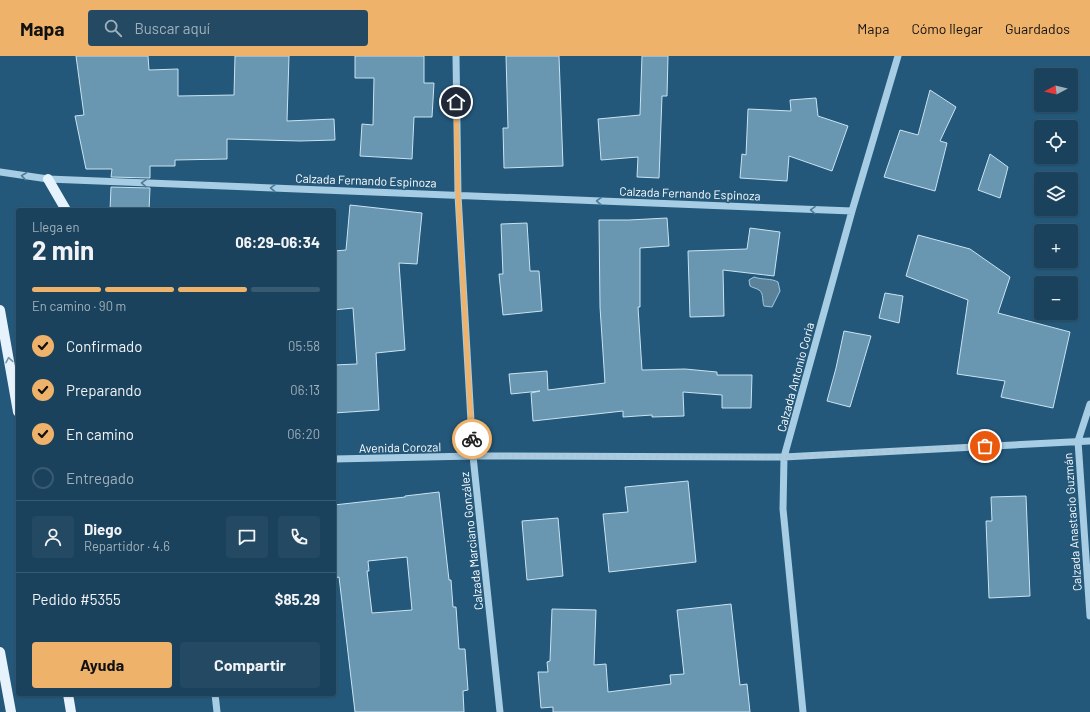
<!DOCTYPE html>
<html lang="es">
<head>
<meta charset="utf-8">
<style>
	body { margin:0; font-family:Barlow,sans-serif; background:#244962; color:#f1f3f6; height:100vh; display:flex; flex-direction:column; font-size:15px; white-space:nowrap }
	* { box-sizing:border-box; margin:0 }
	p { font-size:13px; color:#a0b0bb }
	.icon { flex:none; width:22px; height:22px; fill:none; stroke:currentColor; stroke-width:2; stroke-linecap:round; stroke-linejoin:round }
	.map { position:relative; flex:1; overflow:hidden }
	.sheet { position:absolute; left:16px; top:152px; width:320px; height:488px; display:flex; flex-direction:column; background:#1b425c; border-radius:4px; box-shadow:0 1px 3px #0004,0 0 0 1px #395b72 }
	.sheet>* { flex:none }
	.needle { width:26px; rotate:263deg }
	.tools { position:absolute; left:1034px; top:12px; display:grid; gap:8px }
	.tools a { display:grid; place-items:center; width:44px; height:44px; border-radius:4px; background:#1b425c; box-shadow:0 1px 3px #0004,0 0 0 1px #395b72; font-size:20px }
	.pin { position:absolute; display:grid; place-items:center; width:34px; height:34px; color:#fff; margin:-17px; border:2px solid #fff; border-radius:50%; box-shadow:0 1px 4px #0007 }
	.courier { position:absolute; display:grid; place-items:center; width:40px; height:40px; margin:-20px; border:3px solid #eeb26a; border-radius:50%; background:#fff; color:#222; box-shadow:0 1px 5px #0007 }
	.overview em { font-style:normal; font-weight:700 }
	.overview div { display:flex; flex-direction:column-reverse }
	.overview { display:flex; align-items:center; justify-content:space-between; height:68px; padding:0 16px }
	h1 { font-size:26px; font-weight:700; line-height:30px }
	.bar { display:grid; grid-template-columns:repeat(4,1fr); gap:6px 4px; align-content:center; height:48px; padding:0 16px }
	.bar i { height:5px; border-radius:3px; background:#395b72 }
	.bar .current { background:#eeb26a }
	.bar p { grid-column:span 4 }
	.line { display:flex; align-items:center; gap:10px; padding:0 16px; border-top:1px solid #395b72 }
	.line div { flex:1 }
	.round { display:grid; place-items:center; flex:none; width:42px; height:42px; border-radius:4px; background:#244962 }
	ol { padding:0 16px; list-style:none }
	li { display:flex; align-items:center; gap:12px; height:44px }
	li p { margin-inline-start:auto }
	li .icon { padding:4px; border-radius:50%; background:#eeb26a; color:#111; stroke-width:4 }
	li:last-child { color:#a0b0bb }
	li i { width:22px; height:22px; border:2px solid #395b72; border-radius:50% }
	.primary-button { display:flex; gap:8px; margin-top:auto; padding:8px 16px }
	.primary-button a { flex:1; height:46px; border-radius:4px; background:#eeb26a; color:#111; font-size:16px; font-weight:700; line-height:46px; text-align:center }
	.primary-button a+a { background:#244962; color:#f1f3f6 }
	header { display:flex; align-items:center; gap:24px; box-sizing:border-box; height:56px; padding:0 20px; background:#eeb26a; color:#111 }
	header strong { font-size:19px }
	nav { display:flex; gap:22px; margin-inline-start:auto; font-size:14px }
	.search { width:280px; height:36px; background:#244962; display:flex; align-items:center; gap:10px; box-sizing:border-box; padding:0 14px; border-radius:4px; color:#a0b0bb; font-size:15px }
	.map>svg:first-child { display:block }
	.water { fill:#5c829a; stroke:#9acae5 }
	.building { fill:#6996b1; stroke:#c9e3f3; fill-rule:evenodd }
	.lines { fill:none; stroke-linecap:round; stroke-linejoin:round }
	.minor { stroke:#a6cde4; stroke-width:7 }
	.major { stroke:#e6f2fc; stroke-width:10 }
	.oneway { stroke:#4b7b9a }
	.oneway2 { stroke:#7296ae }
	.done { stroke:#b2c5d0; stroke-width:4; stroke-dasharray:0 7.2 }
	.route { stroke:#eeb26a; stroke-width:5 }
	.labels { text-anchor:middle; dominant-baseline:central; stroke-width:3; stroke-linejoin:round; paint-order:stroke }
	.street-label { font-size:12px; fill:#fff; stroke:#24587a }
</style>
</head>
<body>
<header>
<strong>Mapa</strong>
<div class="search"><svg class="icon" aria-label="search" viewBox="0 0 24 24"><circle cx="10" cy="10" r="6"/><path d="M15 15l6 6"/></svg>Buscar aquí</div>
<nav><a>Mapa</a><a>Cómo llegar</a><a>Guardados</a></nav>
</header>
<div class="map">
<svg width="1090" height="656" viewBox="0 0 1090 656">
	<rect width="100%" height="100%" fill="#24587a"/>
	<path class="water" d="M754 221C762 224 771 222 778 226L780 235 772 251 764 250C762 246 764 237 759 234 756 232 753 232 750 230L749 224Z"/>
	<path class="building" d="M76 0H148L149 14 178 13V40L234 39 235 0H289L287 65 334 63 335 84 300 85 227 83V103L175 104V110H150V122L111 121 112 113H86L75 60 84 59Z
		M355 0H424V27H434L432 61H414L412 103 360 100 362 68 373 69 374 22H355Z
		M506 0H559L563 110 504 112 503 72H508Z
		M642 0H668L667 40H662L659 122 637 121 638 101 601 104 598 63 640 59Z
		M930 34 956 51 940 85 947 87 935 135 884 121 900 74 918 79Z
		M816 42 818 60 848 70 832 115 789 100 787 125 740 122 742 98 746 99 748 53 791 55 790 44Z
		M990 98 1008 111 1000 142 978 134Z
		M111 131 150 132 149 154H110Z
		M350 149 422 157 417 208 399 207 405 294 376 297 379 354 334 357V309L357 308 353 252 334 254V195L346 194Z
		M667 162 669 190 640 192V251H638L642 314 685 313 717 316V319H752L751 352H722V339L683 336 684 360 652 361V359L623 361V355L533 365 531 337 540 335 511 338 509 318 547 315 548 334 605 327 600 251 599 164H629Z
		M527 167 530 215H539L542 255 503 259 499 218H503L501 168Z
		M750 172 780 176 774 220 723 214 724 260 690 261 688 195 747 193Z
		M918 179 970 193 1010 221 998 257 1070 276 1053 352 1001 341 1005 325 957 318 968 244 906 220Z
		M885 237 903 240 899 267 879 262Z
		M844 275 871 280 850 351 827 345 836 312Z
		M688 425 696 506 609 516 603 458 628 456 625 431Z
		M439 436 449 524H451L453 551H456L459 593H465L468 634 463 635 464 656H355L339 521 334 522V449L405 441V440ZM407 501 412 554 372 557 367 515H369L368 505Z
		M1026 440 1030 540 989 542 986 465H992L991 441Z
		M558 462 563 520 527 524 522 465Z
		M731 548 740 629 747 628 750 656H553V651L541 652 538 616H548L547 606 550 605 552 553 596 554 594 609 606 608 608 636 671 628 670 619 684 618 677 554Z"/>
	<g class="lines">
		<path class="minor" d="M456 0 458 139 473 400 500 656
			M0 116 48 123 852 155
			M1090 348 1078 385 1090 560
			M334 403 473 400 784 401 1090 385
			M215 638 217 656
			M803 656 783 453 784 401 852 155 898 0"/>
		<path class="major" d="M48 123 66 154
			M0 254 18 356
			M0 596 11 656
			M68 638 71 656"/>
	</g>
	<defs><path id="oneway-chevron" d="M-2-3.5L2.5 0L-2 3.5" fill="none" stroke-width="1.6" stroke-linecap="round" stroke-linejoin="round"/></defs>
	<g class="oneway">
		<use href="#oneway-chevron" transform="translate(24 120) rotate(-172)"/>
		<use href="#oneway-chevron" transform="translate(144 127) rotate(-178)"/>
		<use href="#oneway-chevron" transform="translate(273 132) rotate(-178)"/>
		<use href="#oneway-chevron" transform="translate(599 145) rotate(-178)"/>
		<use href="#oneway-chevron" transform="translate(813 154) rotate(-178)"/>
	</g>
	<use class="oneway2" href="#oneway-chevron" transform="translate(9 304) rotate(-100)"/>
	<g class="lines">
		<path class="done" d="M472 383 473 400 784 401 985 390"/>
		<path class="route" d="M456 46 458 139 472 383"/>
	</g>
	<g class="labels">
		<g class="street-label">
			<text transform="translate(366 124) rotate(2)">Calzada Fernando Espinoza</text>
			<text transform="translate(690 137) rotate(2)">Calzada Fernando Espinoza</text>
			<text transform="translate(795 321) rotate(-75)">Calzada Antonio Coria</text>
			<text transform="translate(400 391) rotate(-1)">Avenida Corozal</text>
			<text transform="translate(1072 466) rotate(-94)">Calzada Anastacio Guzmán</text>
			<text transform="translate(471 485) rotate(-96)">Calzada Marciano González</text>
		</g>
	</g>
</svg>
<div class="tools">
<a><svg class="needle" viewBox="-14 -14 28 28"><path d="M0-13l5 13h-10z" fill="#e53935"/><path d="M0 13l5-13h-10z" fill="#a0b0bb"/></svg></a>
<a><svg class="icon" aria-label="locate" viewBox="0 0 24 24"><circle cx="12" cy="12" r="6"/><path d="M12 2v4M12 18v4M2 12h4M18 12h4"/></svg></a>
<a><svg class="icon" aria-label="layers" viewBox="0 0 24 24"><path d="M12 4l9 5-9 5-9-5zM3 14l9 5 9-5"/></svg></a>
<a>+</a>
<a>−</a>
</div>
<div class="pin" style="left:985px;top:390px;background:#ea580c"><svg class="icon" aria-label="bag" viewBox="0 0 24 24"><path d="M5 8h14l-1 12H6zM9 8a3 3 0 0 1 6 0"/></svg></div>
<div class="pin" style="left:456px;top:46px;background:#1f2937"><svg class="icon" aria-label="home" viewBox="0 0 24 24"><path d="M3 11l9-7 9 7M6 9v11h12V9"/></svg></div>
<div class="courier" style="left:472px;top:383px"><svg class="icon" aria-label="bike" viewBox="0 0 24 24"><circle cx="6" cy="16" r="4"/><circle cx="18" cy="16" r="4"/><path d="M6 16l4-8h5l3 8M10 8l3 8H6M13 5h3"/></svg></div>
<section class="sheet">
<div class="overview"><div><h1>2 min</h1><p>Llega en</p></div><em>06:29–06:34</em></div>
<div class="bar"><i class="current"></i><i class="current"></i><i class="current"></i><i></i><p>En camino · 90 m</p></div>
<ol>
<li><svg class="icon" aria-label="check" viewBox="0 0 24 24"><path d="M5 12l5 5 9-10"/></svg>Confirmado<p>05:58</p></li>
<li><svg class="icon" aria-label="check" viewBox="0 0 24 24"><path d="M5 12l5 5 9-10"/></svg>Preparando<p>06:13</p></li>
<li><svg class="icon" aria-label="check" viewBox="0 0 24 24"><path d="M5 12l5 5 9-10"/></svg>En camino<p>06:20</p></li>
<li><i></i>Entregado</li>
</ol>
<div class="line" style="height:72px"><a class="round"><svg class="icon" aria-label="person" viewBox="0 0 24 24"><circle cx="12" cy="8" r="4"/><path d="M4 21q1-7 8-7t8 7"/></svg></a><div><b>Diego</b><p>Repartidor · 4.6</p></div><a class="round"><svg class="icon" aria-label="chat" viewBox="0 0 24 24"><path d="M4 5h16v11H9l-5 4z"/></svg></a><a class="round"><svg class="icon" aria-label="phone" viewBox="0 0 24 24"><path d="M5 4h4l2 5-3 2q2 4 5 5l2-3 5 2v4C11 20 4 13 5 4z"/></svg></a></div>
<div class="line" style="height:52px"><div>Pedido #5355</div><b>$85.29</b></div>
<div class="primary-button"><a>Ayuda</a><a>Compartir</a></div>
</section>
</div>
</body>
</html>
